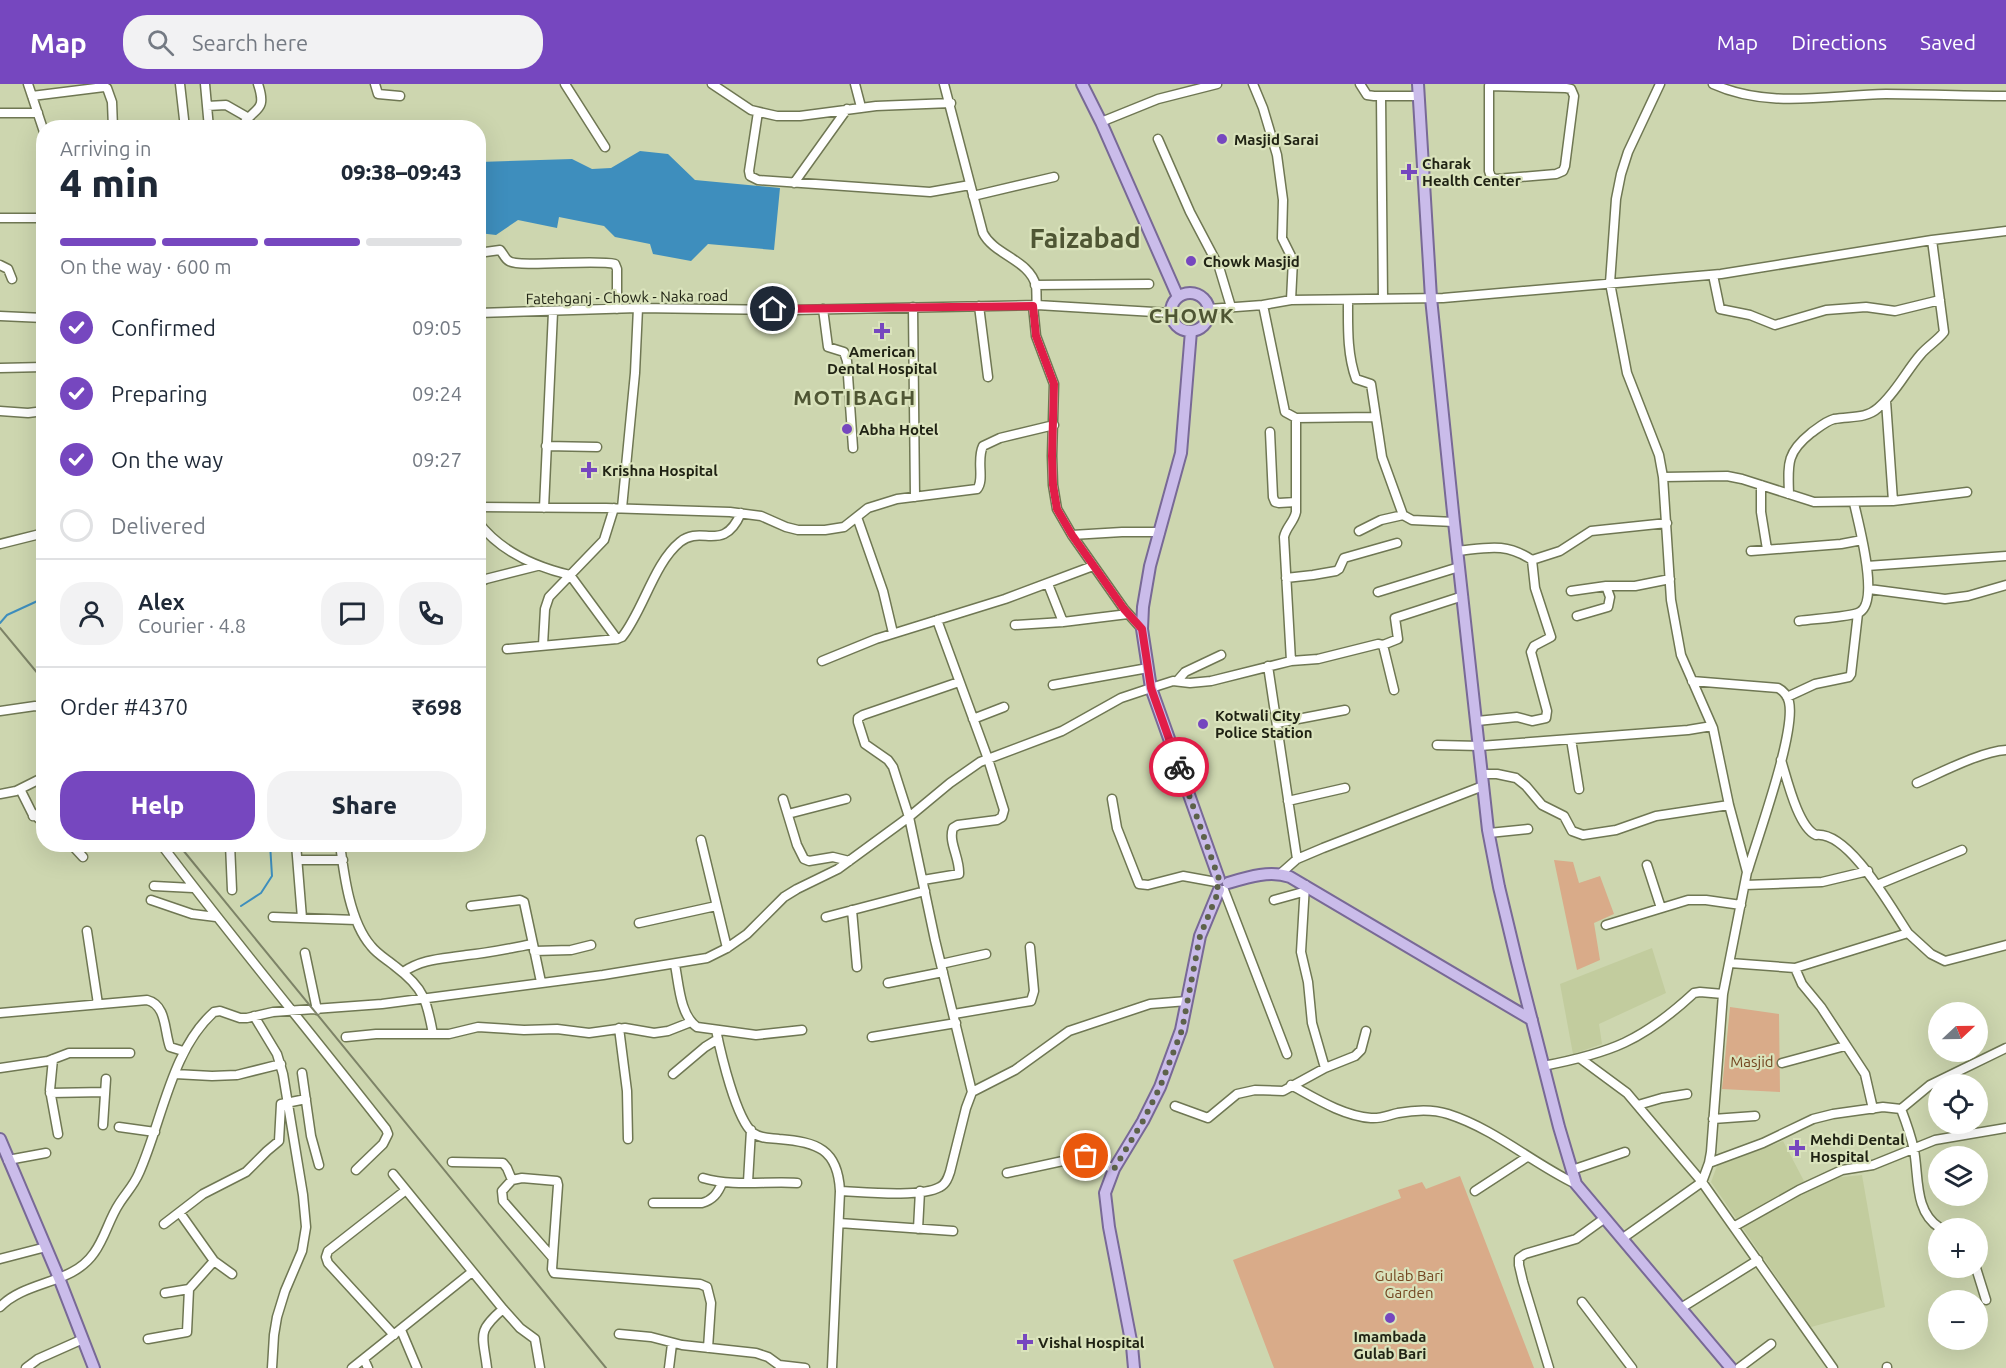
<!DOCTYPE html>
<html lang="en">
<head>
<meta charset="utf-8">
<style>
	body { margin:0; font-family:Ubuntu,sans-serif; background:#f2f2f3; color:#1f2937; height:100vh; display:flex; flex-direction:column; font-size:22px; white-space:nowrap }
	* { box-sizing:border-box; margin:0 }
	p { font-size:20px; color:#747a83 }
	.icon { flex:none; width:33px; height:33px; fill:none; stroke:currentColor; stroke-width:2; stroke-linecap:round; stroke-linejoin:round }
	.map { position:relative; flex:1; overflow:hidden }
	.sheet { position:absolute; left:36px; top:36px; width:450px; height:732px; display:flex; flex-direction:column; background:#fff; border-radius:24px; box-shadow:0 6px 24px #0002 }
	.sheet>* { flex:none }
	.needle { width:39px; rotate:68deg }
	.fabs { position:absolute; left:1928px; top:918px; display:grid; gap:12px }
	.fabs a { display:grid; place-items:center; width:60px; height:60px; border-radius:50%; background:#fff; box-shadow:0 6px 24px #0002; font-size:30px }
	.pin { position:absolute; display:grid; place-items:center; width:51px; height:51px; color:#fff; margin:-26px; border:3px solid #fff; border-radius:50%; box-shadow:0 2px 6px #0007 }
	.courier { position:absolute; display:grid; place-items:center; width:60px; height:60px; margin:-30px; border:4px solid #e11d48; border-radius:50%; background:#fff; color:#222; box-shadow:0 2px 8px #0007 }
	.head em { font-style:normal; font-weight:800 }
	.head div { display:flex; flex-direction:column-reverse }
	.head { display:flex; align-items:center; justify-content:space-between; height:102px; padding:0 24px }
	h1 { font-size:39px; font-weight:800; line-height:45px }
	.bar { display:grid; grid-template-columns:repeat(4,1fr); gap:9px 6px; align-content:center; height:72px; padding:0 24px }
	.bar i { height:8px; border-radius:4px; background:#e0e1e3 }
	.bar .active { background:#7647bf }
	.bar p { grid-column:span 4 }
	.line { display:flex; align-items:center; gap:15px; padding:0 24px; border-top:2px solid #e0e1e3 }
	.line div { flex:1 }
	.round { display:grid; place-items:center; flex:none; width:63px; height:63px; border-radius:24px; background:#f2f2f3 }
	ol { padding:0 24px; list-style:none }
	li { display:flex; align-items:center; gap:18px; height:66px }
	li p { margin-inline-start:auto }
	li .icon { padding:6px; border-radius:50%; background:#7647bf; color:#fff; stroke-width:4 }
	li:last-child { color:#747a83 }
	li i { width:33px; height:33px; border:3px solid #e0e1e3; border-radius:50% }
	.action { display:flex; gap:12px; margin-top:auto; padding:12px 24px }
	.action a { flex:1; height:69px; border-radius:24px; background:#7647bf; color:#fff; font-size:24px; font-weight:800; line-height:69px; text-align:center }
	.action a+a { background:#f2f2f3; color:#1f2937 }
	header { display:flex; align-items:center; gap:36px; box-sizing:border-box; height:84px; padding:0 30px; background:#7647bf; color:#fff }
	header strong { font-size:28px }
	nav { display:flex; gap:33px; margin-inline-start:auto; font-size:21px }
	.search { width:420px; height:54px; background:#f2f2f3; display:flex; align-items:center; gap:15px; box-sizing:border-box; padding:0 21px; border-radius:24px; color:#747a83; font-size:22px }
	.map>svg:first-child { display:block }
	.built { fill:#c2cc9e }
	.green { fill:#d9ab89 }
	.water { fill:#3e8ebd }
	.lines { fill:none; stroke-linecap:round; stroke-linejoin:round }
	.stream { stroke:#3e8ebd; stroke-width:2 }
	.minor-casing { stroke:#6f7753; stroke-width:11 }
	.major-casing { stroke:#786996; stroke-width:14 }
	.minor { stroke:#fff; stroke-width:8 }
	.major { stroke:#cabcea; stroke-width:10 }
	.rail { stroke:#7d8367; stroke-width:2 }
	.done { stroke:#5d624a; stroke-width:6; stroke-dasharray:0 10.8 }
	.route { stroke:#e11d48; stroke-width:8 }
	.poi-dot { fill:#7647bf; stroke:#dae3bc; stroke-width:2 }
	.labels { text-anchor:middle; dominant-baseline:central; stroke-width:4.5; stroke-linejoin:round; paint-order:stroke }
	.poi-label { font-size:15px; font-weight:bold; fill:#202314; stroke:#dae3bc; text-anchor:start }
	.street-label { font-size:15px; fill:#202314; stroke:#dae3bc }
	.park-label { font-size:15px; fill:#734620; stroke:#dae3bc }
	.district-label { font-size:21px; font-weight:bold; letter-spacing:1.5px; fill:#4f5634; stroke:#dae3bc }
	.town-label { font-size:27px; font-weight:bold; fill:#4f5634; stroke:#dae3bc }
</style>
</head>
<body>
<header>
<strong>Map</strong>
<div class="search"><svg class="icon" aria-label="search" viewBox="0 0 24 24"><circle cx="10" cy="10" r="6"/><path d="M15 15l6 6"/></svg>Search here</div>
<nav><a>Map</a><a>Directions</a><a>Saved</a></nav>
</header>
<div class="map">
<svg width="2006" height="1284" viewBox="0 0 2006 1284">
	<rect width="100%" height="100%" fill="#cdd6af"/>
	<path class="built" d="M1652 864 1666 909 1599 940 1602 960 1573 970 1560 900Z
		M1783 1057 1804 1097 1862 1091 1885 1223 1811 1243 1711 1098 1717 1082Z"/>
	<path class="green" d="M1554 776 1573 778 1579 799 1600 792 1614 830 1594 839 1600 876 1577 886Z
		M1730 923 1779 930 1780 1008 1722 1005Z
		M1460 1092 1534 1284H1274L1233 1176 1401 1114 1398 1106 1422 1098 1426 1105Z"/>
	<path class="water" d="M640 67 668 70 695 96 780 104 774 166 708 160 691 177 653 170 650 160 615 153 604 142 559 133 557 144 518 136 496 151 479 149V78L572 75 592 85 611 84Z"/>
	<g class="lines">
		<path class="stream" d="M0 539 7 531 44 514
			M241 822 261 809 272 792 270 760"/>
		<defs>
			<path id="minor" d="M28 0 44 48
				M180 0 185 44
				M205 0 209 44
				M375 0 378 10 400 12
				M565 0 605 63
				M712 0 751 26 777 32H800L876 22 951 19
				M855 0 861 23
				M944 0 983 149C994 171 1030 176 1036 202 1037 208 1036 215 1037 221
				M1253 0 1263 24 1277 71 1283 116 1282 154 1293 176 1291 216
				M1360 0 1367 11 1374 12H1419
				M1660 0 1628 68 1621 90 1616 115 1610 199 1627 289 1659 371 1663 393 1671 516 1681 571 1713 644 1729 721 1747 788 1723 910 1711 1068 1709 1079 1702 1098 1833 1284
				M1713 0C1768 25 1828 11 1886 10 1925 10 1965 12 2005 12
				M1489 2 1566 4 1571 5 1574 12 1565 82 1563 87 1556 90 1496 95 1491 93 1489 87Z
				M32 12 104 3 107 4 112 18 113 44
				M1381 12 1383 215
				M207 22 226 21 247 33
				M758 28 749 87 750 92 758 96 930 108 970 101
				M0 29H38
				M1101 38 1158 15 1217 0
				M241 44C253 22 268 30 258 0
				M1158 55 1190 128 1219 183 1231 223
				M794 99 847 25
				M973 112 1054 93
				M0 134H44
				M478 169 500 166C503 169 505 175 509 177 519 184 594 175 615 180L617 185V225
				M0 181 8 185 12 195
				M1713 191 1720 225 1750 231 1775 241 1826 226 1866 223 1895 227 1940 216
				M1035 201 1149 200
				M1348 217C1348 243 1347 270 1356 295L1371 300 1376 333
				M1263 221 1285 328 1296 334 1376 333 1382 373 1403 431 1412 436 1454 438
				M979 222 988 293
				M1033 222 1036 252 1054 300 1052 372 1053 401 1057 425 1072 451 1124 525 1142 545
				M913 223 915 413
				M823 225 828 263 844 268 847 277 853 364
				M1209 225 1263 221 1291 216 1443 214 1721 190 1932 156 2006 147
				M478 229 638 224 792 226 1037 221 1171 229
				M0 232 44 234
				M0 284 44 283
				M1886 317 1893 417
				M0 327 28 329 44 327
				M1270 348 1273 413 1275 418 1279 419 1296 418
				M546 362 597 363
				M1663 393 1727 392 1742 395 1814 418 1893 417 1967 408
				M1761 401V428L1767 465
				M1789 410C1788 380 1786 369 1811 349 1818 344 1826 337 1834 335 1850 332 1866 335 1878 324 1896 309 1906 287 1921 270 1928 262 1938 256 1944 248L1932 156
				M478 423 606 424 730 428 761 432 786 443 798 446H825L844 443 868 424 897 415 977 405C985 396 976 376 983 362L1000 354 1054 341
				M544 424 553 228
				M622 424 635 289 638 224
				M857 433 883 507 893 549
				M478 438C500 467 536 483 570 491L617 555
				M1359 447 1381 436 1403 431
				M1072 451 1122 448H1160
				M0 460 44 449
				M1457 467C1487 464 1505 458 1532 476
				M1751 467 1841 460 1862 456
				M1867 482 2006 472
				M1286 494 1313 491 1336 487 1339 485 1344 474 1397 459
				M478 499 486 495 537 482
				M1048 500 1063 538
				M1869 505 1945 515 1968 512 2006 501
				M1571 507 1606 502H1635L1670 495
				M1378 508 1459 483
				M1577 532 1608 523 1610 513 1606 502
				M1799 537C1811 535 1852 533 1860 528 1880 516 1858 438 1854 419
				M1015 541 1063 538 1128 530
				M543 561 545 525 549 513 604 456 614 424
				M1383 561 1398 555 1395 534 1463 512
				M507 565 617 555 622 553C643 527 654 479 680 458 702 440 723 470 741 429
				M822 577 876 555 1005 515 1093 482
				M1291 577 1318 575 1378 560 1383 561 1394 606
				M1268 582 1297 775
				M1178 596 1185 588 1221 571
				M1692 597 1778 604C1784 607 1787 611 1789 618 1796 648 1758 752 1748 786
				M959 598 863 631 858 634V638L865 660 888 676 893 683 909 733 935 856 972 1008
				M1053 601 1148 584
				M1787 613 1815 600 1849 593 1851 590 1858 529
				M0 627 35 622 44 624
				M973 635 1004 623
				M1477 637 1517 633 1532 637 1546 634 1547 627 1531 568 1534 562 1551 553 1535 504 1532 476 1560 467 1591 447 1667 439
				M1277 639 1345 626
				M1571 655 1579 705
				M1437 661 1480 662 1688 646 1712 642
				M1781 676C1787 695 1798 743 1816 751 1849 747 1891 824 1908 849
				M1482 690H1497L1516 694 1526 702 1542 721 1564 732 1572 747 1583 751 1616 746 1656 732 1729 721
				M1917 699C1940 689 1982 667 2006 666
				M20 705 32 729 44 739
				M0 710 16 707 44 693
				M783 715 797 761 804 775 809 777 833 773 849 777
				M1112 715 1117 744 1139 800 1148 801 1183 792 1216 798
				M1288 717 1345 704
				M788 730 846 715
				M33 732 44 727
				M1489 749 1528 745
				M701 756 727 864
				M71 760 83 773
				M161 760C234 857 312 950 386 1045L388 1050 383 1060 356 1086
				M230 760 232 806
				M296 760 302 834
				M340 760C344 791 350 838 371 862 378 871 388 876 396 883 424 904 427 917 433 950
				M298 776H343
				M1647 781 1661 824
				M1280 790 1297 775 1323 764 1483 702
				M923 796 959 790C960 774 948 758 953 744L958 741 997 736 1002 733 1004 726 988 675 937 536
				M1305 801 1301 868 1308 898 1312 939 1325 984
				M1745 801 1822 798 1868 787
				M1877 801 1962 766
				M154 802 193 804
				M1224 806 1287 970
				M151 816 192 830 216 833
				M1274 816 1303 808
				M471 822 520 816 524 818 533 860
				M852 826 857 883
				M273 833 356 836
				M826 833 925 807
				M639 839 716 822
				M1606 841 1688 816H1706L1741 821
				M87 847 98 920
				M534 867 571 866 591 861
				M305 869 317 926
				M1730 879 1795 884
				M941 880 986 870
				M675 881C679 901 680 931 697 943L756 951 802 946
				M403 888C424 874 443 875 467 871 489 869 511 864 533 860L541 898
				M888 899 943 888
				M0 929 147 916C167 921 164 947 170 963L183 967
				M954 930 1031 917 1034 907 1030 863
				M254 932 277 970 283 990 303 1111 306 1143 302 1167 285 1207 277 1233 274 1251 272 1284
				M619 944 627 1007 628 1055
				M716 946C721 970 736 1035 753 1049 761 1055 770 1054 779 1055 817 1058 838 1065 840 1107 863 1108 920 1114 940 1103 946 1100 948 1094 950 1088L966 1024 972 1008 1015 986 1069 947 1150 920 1187 917
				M346 953 376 950H449L478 943 524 946 557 945 589 949 625 944 654 949 668 947 691 938
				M872 953 956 939
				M53 975 50 1006 58 1050
				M1581 975 1627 1009 1702 1098 1623 1154
				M1782 979 1845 962
				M1543 982C1611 969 1642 957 1694 909L1700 908 1723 910
				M0 984 48 977 69 969H130
				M302 989 311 1052 319 1081
				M175 990 212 992 237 991 281 980
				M673 990 705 963 718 955
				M1291 1001C1315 1014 1343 1032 1371 1034 1380 1035 1389 1031 1398 1029 1414 1026 1433 1025 1448 1030 1495 1045 1532 1079 1576 1100
				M50 1009 105 1008
				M1638 1021 1662 1014 1687 1010
				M1175 1022 1208 1034 1237 1010 1255 1006 1283 1007 1325 984 1355 972 1361 966 1366 947
				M1873 1025 1865 990 1821 923 1802 900 1795 884 1908 849 1931 870 1945 877 2006 861
				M1901 1025 1930 1001 2006 964
				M1713 1035 1755 1032
				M103 1041 106 995
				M119 1043 155 1048
				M8 1076 46 1069
				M452 1078 503 1079 507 1084 512 1096
				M1709 1079 1763 1059 1813 1035 1833 1030 1883 1023 1901 1025C1906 1038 1911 1052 1914 1066 1919 1093 1914 1128 1940 1144
				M1572 1086 1625 1068
				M1007 1089 1086 1072 1114 1085
				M393 1090 503 1225 520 1244 535 1255 540 1284
				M703 1094C733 1103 766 1097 797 1099
				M748 1098 751 1046
				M1475 1107 1527 1073
				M653 1119H702C713 1116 718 1109 722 1099
				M180 1129 214 1177 232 1190
				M839 1139 953 1147
				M164 1140 203 1110 246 1088 267 1067 279 1057 281 1020 306 1015
				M1735 1142 1799 1106 1842 1086 1873 1081 1935 1056 2006 1044
				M918 1145 920 1107
				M552 1173 503 1117 502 1107 512 1096 522 1094 557 1097 558 1101 552 1185 554 1189 700 1200 707 1203 711 1219 708 1264
				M0 1175 46 1163
				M1976 1184 1986 1216
				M165 1209 189 1205 214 1177
				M1582 1218 1632 1284
				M0 1223C26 1196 72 1201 94 1169 105 1154 109 1135 119 1120 126 1109 134 1101 139 1089 162 1038 171 966 214 928L220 927 240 934H247L273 928 382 920 603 891 707 874 727 864 747 850 784 813 797 805 838 785 909 733 950 699 980 678 1062 647 1121 614 1151 604 1173 597 1190 599 1211 597 1291 577 1284 453C1286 443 1294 438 1296 428V334
				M1681 1224 1758 1176
				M401 1246 417 1284
				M619 1250 651 1253 682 1261 756 1269 768 1273 779 1281 805 1284
				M394 1251 328 1179 326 1173 328 1167 406 1106
				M148 1255 187 1248 189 1205
				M364 1275 368 1284
				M1887 1283V1284
				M26 1284 38 1275 83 1255
				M352 1284 472 1188
				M487 1284C483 1251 476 1248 503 1225
				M669 1284 672 1260
				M832 1284 840 1107
				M1549 1284 1523 1198 1519 1181V1174L1525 1170 1576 1155 1605 1134
				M1739 1284 1771 1260"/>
			<path id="major" d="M1082 0 1101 38 1178 213
				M1418 0 1431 214 1454 438 1488 746 1499 803 1517 878 1559 1043 1576 1100 1731 1284
				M1171 228a19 19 0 1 1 38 0a19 19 0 1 1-38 0Z
				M1191 247 1181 369 1150 482 1143 523 1142 545 1151 604 1219 795
				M1228 799C1248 793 1270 786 1290 793L1532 936
				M0 1055 59 1194 94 1284
				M1134 1284 1132 1262 1109 1143 1105 1109 1114 1085 1143 1037 1160 1003 1181 946 1200 852 1219 806"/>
		</defs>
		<use href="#minor" class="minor-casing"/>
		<use href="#major" class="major-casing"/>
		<use href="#minor" class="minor"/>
		<use href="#major" class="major"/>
		<path class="rail" d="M0 544 44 597
			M178 760 606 1284"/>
	</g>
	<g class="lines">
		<path class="done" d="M1086 1072 1114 1085 1143 1037 1160 1003 1182 946 1200 852 1219 806 1216 800 1219 795 1179 683"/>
		<path class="route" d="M773 225 1033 222 1036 252 1054 300 1052 372 1053 401 1057 425 1072 451 1124 525 1142 545 1151 604 1179 683"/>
	</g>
	<g class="poi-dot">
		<circle cx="1222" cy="55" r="6"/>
		<path d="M1406 79h6v6h6v6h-6v6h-6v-6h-6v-6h6z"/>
		<circle cx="1191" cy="177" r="6"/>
		<path d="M879 238h6v6h6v6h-6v6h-6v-6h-6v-6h6z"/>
		<circle cx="847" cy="345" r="6"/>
		<path d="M586 377h6v6h6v6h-6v6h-6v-6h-6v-6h6z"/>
		<circle cx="1203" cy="640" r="6"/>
		<path d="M1794 1055h6v6h6v6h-6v6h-6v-6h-6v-6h6z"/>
		<circle cx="1390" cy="1234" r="6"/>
		<path d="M1022 1249h6v6h6v6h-6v6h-6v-6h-6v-6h6z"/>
	</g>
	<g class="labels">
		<g class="poi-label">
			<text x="1234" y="55">Masjid Sarai</text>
			<text x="1422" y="79">Charak<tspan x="1422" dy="17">Health Center</tspan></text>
			<text x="1203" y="177">Chowk Masjid</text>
			<text x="882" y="267" text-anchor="middle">American<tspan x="882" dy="17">Dental Hospital</tspan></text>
			<text x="859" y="345">Abha Hotel</text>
			<text x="602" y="386">Krishna Hospital</text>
			<text x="1215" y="631">Kotwali City<tspan x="1215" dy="17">Police Station</tspan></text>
			<text x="1810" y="1055">Mehdi Dental<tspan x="1810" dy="17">Hospital</tspan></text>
			<text x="1390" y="1252" text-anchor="middle">Imambada<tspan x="1390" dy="17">Gulab Bari</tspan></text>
			<text x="1038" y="1258">Vishal Hospital</text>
		</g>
		<g class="street-label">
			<text transform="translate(627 213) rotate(-1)">Fatehganj - Chowk - Naka road</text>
		</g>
		<g class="park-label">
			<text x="1752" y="977">Masjid</text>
			<text x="1409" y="1191">Gulab Bari<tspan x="1409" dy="17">Garden</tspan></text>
		</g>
		<g class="district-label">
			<text x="1192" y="231">CHOWK</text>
			<text x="855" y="313">MOTIBAGH</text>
		</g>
		<g class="town-label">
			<text x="1085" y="154">Faizabad</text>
		</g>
	</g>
</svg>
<div class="fabs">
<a><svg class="needle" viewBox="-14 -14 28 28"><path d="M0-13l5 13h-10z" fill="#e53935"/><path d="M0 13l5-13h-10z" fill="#747a83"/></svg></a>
<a><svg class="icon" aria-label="locate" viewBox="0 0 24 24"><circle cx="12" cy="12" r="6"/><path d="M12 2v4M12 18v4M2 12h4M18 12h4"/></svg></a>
<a><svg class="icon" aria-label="layers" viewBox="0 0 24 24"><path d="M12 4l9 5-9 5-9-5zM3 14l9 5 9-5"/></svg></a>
<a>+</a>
<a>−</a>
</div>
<div class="pin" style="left:1086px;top:1072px;background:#ea580c"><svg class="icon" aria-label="bag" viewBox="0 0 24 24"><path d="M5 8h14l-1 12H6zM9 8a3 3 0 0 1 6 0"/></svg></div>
<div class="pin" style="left:773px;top:225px;background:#1f2937"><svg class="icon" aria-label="home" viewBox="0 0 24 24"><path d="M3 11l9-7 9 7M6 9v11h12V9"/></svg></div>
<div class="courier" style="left:1179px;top:683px"><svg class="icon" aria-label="bike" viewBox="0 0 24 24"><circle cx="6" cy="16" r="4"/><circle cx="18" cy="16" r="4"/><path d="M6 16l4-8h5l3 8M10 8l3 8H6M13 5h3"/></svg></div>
<section class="sheet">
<div class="head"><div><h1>4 min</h1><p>Arriving in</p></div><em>09:38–09:43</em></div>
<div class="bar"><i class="active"></i><i class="active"></i><i class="active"></i><i></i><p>On the way · 600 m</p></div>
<ol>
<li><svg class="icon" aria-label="check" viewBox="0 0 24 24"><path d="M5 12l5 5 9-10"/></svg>Confirmed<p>09:05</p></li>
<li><svg class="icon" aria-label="check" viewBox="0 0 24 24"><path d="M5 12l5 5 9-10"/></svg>Preparing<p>09:24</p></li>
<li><svg class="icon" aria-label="check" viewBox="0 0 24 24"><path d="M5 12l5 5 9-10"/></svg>On the way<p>09:27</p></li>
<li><i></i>Delivered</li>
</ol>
<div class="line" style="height:108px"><a class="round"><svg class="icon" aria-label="person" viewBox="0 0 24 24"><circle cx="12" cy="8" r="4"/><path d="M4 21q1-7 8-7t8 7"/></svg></a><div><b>Alex</b><p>Courier · 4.8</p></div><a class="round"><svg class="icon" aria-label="chat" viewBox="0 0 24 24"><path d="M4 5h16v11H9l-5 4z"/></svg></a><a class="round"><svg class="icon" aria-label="phone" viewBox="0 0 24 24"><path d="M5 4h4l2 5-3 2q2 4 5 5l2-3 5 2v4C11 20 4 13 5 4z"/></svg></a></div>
<div class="line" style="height:78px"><div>Order #4370</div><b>₹698</b></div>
<div class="action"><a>Help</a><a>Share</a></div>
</section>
</div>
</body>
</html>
